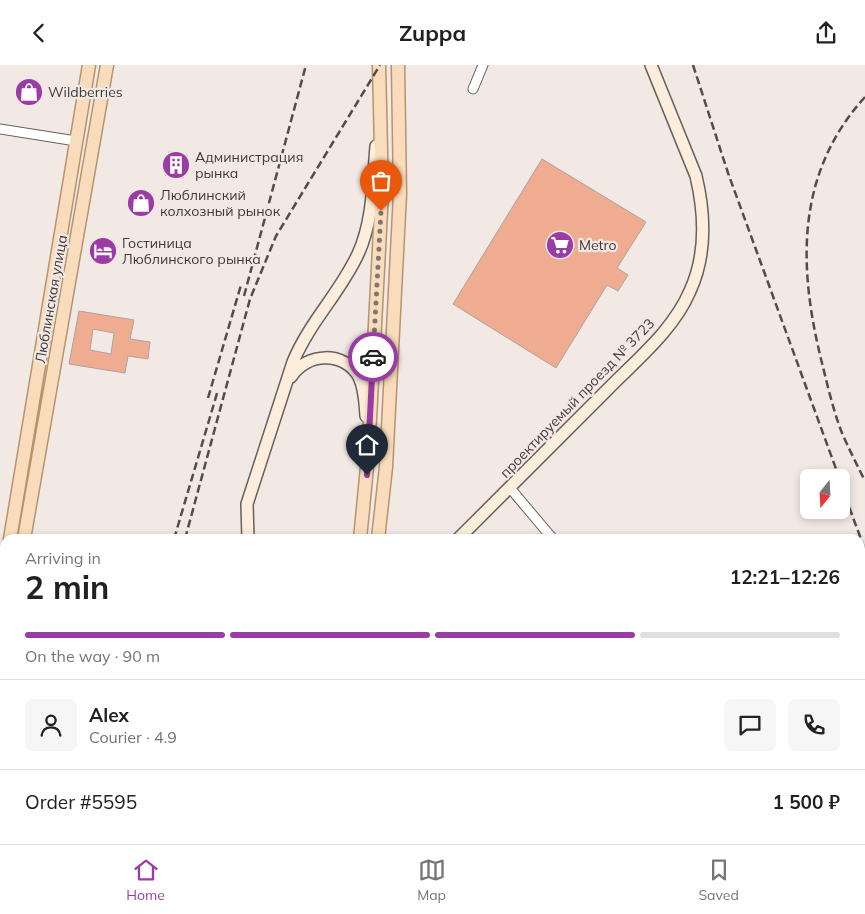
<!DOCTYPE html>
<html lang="en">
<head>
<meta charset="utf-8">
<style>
	body { margin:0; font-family:Mulish,sans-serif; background:#f6f6f6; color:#202124; height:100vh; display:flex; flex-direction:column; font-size:19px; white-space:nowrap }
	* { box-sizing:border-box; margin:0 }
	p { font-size:16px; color:#757577 }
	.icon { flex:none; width:28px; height:28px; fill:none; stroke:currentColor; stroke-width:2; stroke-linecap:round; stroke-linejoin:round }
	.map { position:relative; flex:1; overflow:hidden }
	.panel { position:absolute; left:0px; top:469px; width:865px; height:311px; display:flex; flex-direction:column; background:#fff; border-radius:15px 15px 0 0; box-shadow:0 2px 8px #0003 }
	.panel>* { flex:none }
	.needle { width:32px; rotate:198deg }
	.tools { position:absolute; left:800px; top:404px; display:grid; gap:10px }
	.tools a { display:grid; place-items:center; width:50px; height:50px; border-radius:8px; background:#fff; box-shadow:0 2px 8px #0003; font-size:25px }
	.pin { position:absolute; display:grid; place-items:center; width:42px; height:42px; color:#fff; margin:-51px -21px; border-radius:50% 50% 50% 0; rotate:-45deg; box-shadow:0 0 5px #0007 }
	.pin .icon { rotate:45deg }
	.courier { position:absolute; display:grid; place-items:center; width:50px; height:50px; margin:-25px; border:4px solid #9b3ca5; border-radius:50%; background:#fff; color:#222; box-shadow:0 1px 6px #0007 }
	.summary em { font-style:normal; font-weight:700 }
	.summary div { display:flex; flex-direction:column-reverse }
	.summary { display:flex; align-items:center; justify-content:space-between; height:85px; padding:0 25px }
	h1 { font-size:32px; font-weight:700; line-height:38px }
	.bar { display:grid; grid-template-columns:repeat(4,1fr); gap:8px 5px; align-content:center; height:60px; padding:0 25px }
	.bar i { height:6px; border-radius:4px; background:#e0e0e0 }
	.bar .current { background:#9b3ca5 }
	.bar p { grid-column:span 4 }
	.line { display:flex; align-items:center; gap:12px; padding:0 25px; border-top:1px solid #e0e0e0 }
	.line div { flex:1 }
	.round { display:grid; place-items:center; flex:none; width:52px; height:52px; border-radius:8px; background:#f6f6f6 }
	header { display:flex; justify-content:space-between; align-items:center; height:65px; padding:0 25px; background:#fff; font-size:22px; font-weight:700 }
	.tab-bar { display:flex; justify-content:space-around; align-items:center; height:70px; border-top:1px solid #e0e0e0; background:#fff; font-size:14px; color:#757577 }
	.tab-bar a { display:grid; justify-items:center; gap:2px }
	.tab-bar .current { color:#9b3ca5 }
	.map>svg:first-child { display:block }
	.building { fill:#efac90; stroke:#aca39f; fill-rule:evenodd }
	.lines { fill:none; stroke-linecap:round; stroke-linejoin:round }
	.street-casing { stroke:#68605c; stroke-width:11 }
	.secondary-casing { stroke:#68605c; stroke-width:14 }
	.primary-casing { stroke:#b5946f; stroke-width:15 }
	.street { stroke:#fff; stroke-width:9 }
	.secondary { stroke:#fceddd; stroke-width:11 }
	.primary { stroke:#f9dcbb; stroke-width:12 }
	.rail { stroke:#514d4a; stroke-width:2.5; stroke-dasharray:8 4; stroke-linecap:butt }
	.done { stroke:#7d7774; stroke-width:5; stroke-dasharray:0 9 }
	.route { stroke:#9b3ca5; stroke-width:6 }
	.labels { text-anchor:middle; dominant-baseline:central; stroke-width:4.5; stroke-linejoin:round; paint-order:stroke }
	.poi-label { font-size:14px; fill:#3e3a38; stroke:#f2e8e4; text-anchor:start }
	.street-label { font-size:14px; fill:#3e3a38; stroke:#f2e8e4 }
</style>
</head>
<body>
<header><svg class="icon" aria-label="back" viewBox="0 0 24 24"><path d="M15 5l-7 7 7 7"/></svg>Zuppa<svg class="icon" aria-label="share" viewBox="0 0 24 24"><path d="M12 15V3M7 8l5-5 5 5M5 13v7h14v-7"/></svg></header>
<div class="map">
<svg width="865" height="779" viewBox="0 0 865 779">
	<rect width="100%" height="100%" fill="#f2e8e4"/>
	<path class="building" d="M169 87 187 90 183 113 165 110Z
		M542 94 646 157 617 203 628 210 618 226 607 220 556 303 453 239Z
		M79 246 134 255 130 274 150 277 148 294 128 291 125 308 69 299ZM93 264 114 268 111 289 90 285Z"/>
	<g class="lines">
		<defs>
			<path id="street" d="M473 24 483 0
				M0 64 76 76
				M510 423 553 474
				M793 775 797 779"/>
			<path id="secondary" d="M291 312C306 287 345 286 359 312 365 324 365 338 366 351
				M248 474 247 439 293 297C310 256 340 228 358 189 373 157 373 116 376 81
				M458 474C507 425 556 376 605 327 635 296 673 266 690 226 707 189 705 149 696 111L651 0
				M289 779 291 775"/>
			<path id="primary" d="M10 474 89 0
				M24 474 107 0
				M360 474 368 392 382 127 379 0
				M378 474 386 402 400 129 398 0
				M0 531 5 502
				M0 613 5 584
				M280 779 281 775
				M299 779 300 775"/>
		</defs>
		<use href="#street" class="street-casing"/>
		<use href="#secondary" class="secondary-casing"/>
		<use href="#primary" class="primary-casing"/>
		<use href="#street" class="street"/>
		<use href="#secondary" class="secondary"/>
		<use href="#primary" class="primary"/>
		<path class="rail" d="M693 0 728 108 839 412
			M865 32C796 108 798 200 821 294 827 318 833 345 842 368 849 384 857 400 865 416
			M244 231 306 0
			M208 333 241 220
			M841 420 865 485
			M174 474 218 325
			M185 474 250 234 276 171 380 0
			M86 779 87 775
			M115 779 116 775"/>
	</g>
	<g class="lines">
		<path class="done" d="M373 292 381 146"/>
		<path class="route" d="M367 410 373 292"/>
	</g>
	<defs>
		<symbol id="shop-disc" viewBox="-11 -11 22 22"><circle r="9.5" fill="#9b3ca5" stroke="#f2e8e4"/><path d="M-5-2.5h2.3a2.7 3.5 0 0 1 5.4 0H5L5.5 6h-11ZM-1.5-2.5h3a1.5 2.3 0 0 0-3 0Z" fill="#fff"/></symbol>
		<symbol id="building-disc" viewBox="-11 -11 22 22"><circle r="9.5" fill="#9b3ca5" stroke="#f2e8e4"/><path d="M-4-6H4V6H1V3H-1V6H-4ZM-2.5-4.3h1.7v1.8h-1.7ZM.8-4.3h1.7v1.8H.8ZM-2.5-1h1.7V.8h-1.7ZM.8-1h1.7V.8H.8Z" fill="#fff"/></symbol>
		<symbol id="supermarket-disc" viewBox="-11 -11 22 22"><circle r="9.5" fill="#9b3ca5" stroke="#f2e8e4"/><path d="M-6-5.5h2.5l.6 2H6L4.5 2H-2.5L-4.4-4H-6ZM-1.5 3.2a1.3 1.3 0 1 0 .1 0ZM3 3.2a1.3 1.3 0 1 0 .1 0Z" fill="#fff"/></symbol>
		<symbol id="hotel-disc" viewBox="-11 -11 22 22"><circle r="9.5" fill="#9b3ca5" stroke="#f2e8e4"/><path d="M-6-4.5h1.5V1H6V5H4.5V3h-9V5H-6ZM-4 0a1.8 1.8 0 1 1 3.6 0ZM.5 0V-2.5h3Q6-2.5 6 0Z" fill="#fff"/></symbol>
	</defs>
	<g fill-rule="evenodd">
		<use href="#shop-disc" x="13" y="11" width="32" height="32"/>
		<use href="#building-disc" x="160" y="84" width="32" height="32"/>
		<use href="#shop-disc" x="125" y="122" width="32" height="32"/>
		<use href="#supermarket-disc" x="544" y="164" width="32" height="32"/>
		<use href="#hotel-disc" x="87" y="170" width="32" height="32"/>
	</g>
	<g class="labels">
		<g class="poi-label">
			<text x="48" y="27">Wildberries</text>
			<text x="195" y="92">Администрация<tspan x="195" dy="16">рынка</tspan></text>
			<text x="160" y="130">Люблинский<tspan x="160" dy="16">колхозный рынок</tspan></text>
			<text x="122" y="178">Гостиница<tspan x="122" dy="16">Люблинского рынка</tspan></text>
			<text x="579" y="180">Metro</text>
		</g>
		<g class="street-label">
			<text transform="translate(51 234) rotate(-80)">Люблинская улица</text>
			<text transform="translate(577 333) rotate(-46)">проектируемый проезд № 3723</text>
		</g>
	</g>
</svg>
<div class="tools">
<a><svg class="needle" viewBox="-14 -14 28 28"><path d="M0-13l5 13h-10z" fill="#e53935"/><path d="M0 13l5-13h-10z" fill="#757577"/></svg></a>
</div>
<div class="pin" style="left:381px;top:146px;background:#ea580c"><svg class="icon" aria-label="bag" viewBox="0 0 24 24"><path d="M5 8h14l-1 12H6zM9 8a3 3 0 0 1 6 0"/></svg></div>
<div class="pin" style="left:367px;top:410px;background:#1f2937"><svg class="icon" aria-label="home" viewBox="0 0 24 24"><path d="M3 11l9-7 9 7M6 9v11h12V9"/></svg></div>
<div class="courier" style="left:373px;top:292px"><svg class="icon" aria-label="car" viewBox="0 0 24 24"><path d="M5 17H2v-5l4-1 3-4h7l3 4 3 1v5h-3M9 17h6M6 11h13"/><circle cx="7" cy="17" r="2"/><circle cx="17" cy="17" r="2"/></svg></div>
<section class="panel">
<div class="summary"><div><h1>2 min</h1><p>Arriving in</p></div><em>12:21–12:26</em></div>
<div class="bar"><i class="current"></i><i class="current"></i><i class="current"></i><i></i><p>On the way · 90 m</p></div>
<div class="line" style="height:90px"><a class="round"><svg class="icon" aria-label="person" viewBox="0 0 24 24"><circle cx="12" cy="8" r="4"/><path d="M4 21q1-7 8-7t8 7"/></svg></a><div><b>Alex</b><p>Courier · 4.9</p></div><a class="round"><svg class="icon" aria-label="chat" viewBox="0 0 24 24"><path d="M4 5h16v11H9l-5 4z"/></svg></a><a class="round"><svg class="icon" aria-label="phone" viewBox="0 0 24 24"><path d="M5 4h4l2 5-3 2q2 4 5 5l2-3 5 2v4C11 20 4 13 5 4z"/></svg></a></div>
<div class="line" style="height:65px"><div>Order #5595</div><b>1 500 ₽</b></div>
</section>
</div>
<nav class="tab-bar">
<a class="current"><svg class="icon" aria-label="home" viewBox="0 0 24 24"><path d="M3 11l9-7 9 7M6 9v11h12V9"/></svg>Home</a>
<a><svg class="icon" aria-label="map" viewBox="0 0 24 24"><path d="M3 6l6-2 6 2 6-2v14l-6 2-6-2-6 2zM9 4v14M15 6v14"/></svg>Map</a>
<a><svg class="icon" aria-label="saved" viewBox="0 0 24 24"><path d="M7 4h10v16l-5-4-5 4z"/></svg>Saved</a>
</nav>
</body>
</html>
